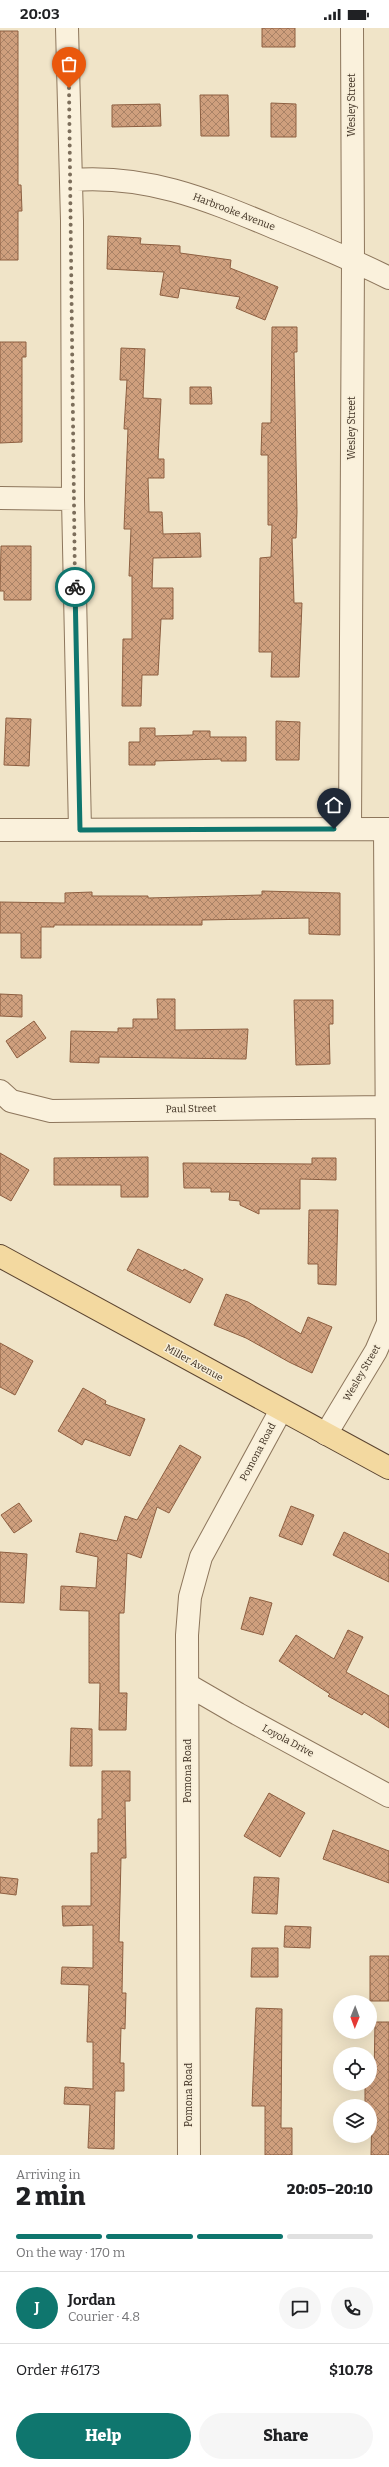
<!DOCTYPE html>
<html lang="en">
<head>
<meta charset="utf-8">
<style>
	body { margin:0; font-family:Bitter,serif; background:#f6f6f6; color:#202124; height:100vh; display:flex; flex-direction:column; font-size:15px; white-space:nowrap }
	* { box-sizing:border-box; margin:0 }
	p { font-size:13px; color:#757577 }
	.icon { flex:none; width:22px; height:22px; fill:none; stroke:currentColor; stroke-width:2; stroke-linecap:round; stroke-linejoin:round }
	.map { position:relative; height:2127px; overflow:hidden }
	.drawer { display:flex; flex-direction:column; background:#fff; flex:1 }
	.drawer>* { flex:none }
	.needle { width:26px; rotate:181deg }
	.controls { position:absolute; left:333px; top:1967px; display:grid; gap:8px }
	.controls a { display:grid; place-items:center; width:44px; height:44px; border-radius:50%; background:#fff; box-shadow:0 4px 16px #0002; font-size:20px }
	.pin { position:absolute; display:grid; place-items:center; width:34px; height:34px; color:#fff; margin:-41px -17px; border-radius:50% 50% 50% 0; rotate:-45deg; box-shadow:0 0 4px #0007 }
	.pin .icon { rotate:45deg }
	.courier { position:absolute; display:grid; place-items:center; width:40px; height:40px; margin:-20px; border:3px solid #0f766e; border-radius:50%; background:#fff; color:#222; box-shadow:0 1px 5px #0007 }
	.summary em { font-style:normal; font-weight:800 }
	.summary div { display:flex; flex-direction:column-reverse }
	.summary { display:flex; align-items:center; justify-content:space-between; height:68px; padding:0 16px }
	h1 { font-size:26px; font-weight:800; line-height:30px }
	.bar { display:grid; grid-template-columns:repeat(4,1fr); gap:6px 4px; align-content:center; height:48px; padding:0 16px }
	.bar i { height:5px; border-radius:3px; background:#e0e0e0 }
	.bar .current { background:#0f766e }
	.bar p { grid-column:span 4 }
	.line { display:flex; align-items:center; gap:10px; padding:0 16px; border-top:1px solid #e0e0e0 }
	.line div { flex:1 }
	.round { display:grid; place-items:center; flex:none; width:42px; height:42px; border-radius:21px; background:#f6f6f6 }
	.button { display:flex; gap:8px; margin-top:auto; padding:8px 16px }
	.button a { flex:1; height:46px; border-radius:24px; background:#0f766e; color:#fff; font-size:16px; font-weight:800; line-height:46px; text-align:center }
	.button a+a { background:#f6f6f6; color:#202124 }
	.status { display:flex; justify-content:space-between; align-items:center; height:28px; padding:0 20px; background:#fff; direction:ltr }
	.status svg { height:11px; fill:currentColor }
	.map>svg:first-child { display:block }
	.building { fill:url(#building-cross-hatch); stroke:#8d5f41 }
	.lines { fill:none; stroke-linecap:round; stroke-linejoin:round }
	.minor-casing { stroke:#8d765c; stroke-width:24 }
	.major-casing { stroke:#5b4430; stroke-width:24 }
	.minor { stroke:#faf1dc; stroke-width:22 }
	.major { stroke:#f3d9a0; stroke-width:22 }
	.done { stroke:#7c6e5b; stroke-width:4; stroke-dasharray:0 7.2 }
	.route { stroke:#0f766e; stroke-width:5 }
	.labels { text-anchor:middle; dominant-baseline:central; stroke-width:3; stroke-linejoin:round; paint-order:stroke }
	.street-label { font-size:10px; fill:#3d2e20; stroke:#f7eed8 }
</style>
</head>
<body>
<div class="status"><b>20:03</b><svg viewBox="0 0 49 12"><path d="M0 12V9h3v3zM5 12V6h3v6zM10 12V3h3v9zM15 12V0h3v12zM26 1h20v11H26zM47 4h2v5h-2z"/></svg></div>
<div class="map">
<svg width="389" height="2127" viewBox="0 0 389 2127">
	<defs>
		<pattern id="building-cross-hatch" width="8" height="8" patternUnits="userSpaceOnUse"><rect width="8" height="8" fill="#cf9f7d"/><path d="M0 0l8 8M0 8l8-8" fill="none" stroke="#a98266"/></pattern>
	</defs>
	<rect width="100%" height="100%" fill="#f0e4c8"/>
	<path class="building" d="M262 0H295V19H262Z
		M0 3H18V157H21L22 183H18V232H0Z
		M200 67H228L229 108H201Z
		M271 75 296 76V109H271Z
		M160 76 161 98 112 99V77Z
		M108 208 141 210 140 216 180 218V225L231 232 230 240 278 259 265 292 236 280 240 269 180 260 178 270 160 267 164 244 107 241Z
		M272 299H297V324H294L297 484 296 510H292L294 575H302L299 649H271L272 624H259L260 530 271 529 272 497H268V427H261L262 395H271Z
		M0 314H26V329H22V414L0 415Z
		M121 320 145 321 143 370 161 371 158 431H164V450H148L149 484H162L163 506 200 505 201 529 153 530 152 560H173V591H161L158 647H142L141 678H122L123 611H132V548H129L131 501H124L128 401H124L127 352H120Z
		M190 359H211L212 376H190Z
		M1 518H31V572H4V563H0Z
		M6 690 31 691 29 738 4 737Z
		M276 693 300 694 299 732H276Z
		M140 700H155V708L193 707V703H210V709H246V733H221V731L155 733V737H129V714H140Z
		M262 863 340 865V907L309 906V890L202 892V897H54V899H41V930H21V905H0V874L65 875V865L92 864V868H148V870L262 867Z
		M0 966 22 967V989L0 988Z
		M157 971H175V1002L248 1001 246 1031 99 1029V1035L70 1034 71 1003 118 1004V1000H133V991H158Z
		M294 972H333V996H329L330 1036 296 1037Z
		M34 993 46 1010 17 1030 6 1013Z
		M0 1125 29 1142 11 1173 0 1167Z
		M148 1129V1169H121V1157H54V1130Z
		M312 1130H336V1152L300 1151V1181H259V1186L240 1177V1173L229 1172 230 1164H211V1160H184L183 1135 312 1136Z
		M309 1182H338L336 1257 318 1256V1236H308Z
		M138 1221 183 1243 184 1241 203 1251 190 1275 127 1242Z
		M226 1266 248 1274 301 1306 308 1289 332 1299 312 1345 289 1334 246 1310 214 1297Z
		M0 1315 33 1333 15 1367 0 1359Z
		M83 1360 106 1373 105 1376 145 1391 130 1428 85 1411 82 1417 58 1403Z
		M180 1417 201 1429 169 1485 157 1479 141 1530 127 1525 124 1585H119V1665H127L126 1702H99L100 1655H89V1583L60 1582 61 1558 96 1560 98 1529 76 1524 80 1505 117 1513 125 1488 137 1492Z
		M19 1475 32 1493 14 1505 1 1487Z
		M291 1478 314 1487 302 1517 279 1508Z
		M344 1504 389 1526V1554L333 1527Z
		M0 1524 27 1526 24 1575 0 1574Z
		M250 1569 272 1575 263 1607 241 1601Z
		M348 1602 363 1609 346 1644 389 1668V1700L364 1684 362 1687 328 1668 330 1666 279 1633 296 1607 334 1631Z
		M71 1700 92 1701V1738H70Z
		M102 1743H130V1773H125L126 1830H121L119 1914H123L122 1965H126L125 2001 121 2000 120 2035H124V2063H115L114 2121 88 2120 90 2077 64 2076 65 2059 93 2061V2014H87L89 1957 61 1956 62 1939 93 1940V1897L63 1898 62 1878H91V1825H98V1791H102Z
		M269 1765 305 1785 280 1829 244 1808Z
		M333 1802 389 1823V1855L323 1831Z
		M0 1849 18 1851 16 1867 0 1865Z
		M254 1849 279 1850 277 1886 252 1885Z
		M285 1898 311 1899 310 1920 284 1919Z
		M252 1920H278V1949H251Z
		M370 1928H389V1973H370Z
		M256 1980 282 1981 281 2100H292V2127H265V2078H252Z
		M375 1994H389V2127H371L372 2083 370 2078H365V2056H370V2050H374Z"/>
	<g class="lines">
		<defs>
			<path id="minor" d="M67 0 72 193 73 471 80 802
				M71 152C149 146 208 172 278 201 315 216 353 232 389 250
				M0 470 73 471
				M350 801 353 232 352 0
				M0 802 389 801
				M0 1063 11 1073 51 1083 387 1079
				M326 1406 376 1323 388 1295 385 801
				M188 1657 238 1686 389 1768
				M189 2127 187 1607 190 1569 201 1529 281 1382"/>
			<path id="major" d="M0 1228 389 1440"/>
		</defs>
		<use href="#minor" class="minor-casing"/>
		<use href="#major" class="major-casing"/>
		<use href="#minor" class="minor"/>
		<use href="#major" class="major"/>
	</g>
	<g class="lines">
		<path class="done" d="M69 60 75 559"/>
		<path class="route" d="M75 559 80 802 334 801"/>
	</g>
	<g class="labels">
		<g class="street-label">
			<text transform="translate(352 77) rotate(-90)">Wesley Street</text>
			<text transform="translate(234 184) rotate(21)">Harbrooke Avenue</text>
			<text transform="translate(352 400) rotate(-90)">Wesley Street</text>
			<text transform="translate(191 1081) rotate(-1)">Paul Street</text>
			<text transform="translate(194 1335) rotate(29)">Miller Avenue</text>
			<text transform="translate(362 1345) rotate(-60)">Wesley Street</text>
			<text transform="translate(258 1424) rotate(-62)">Pomona Road</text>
			<text transform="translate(288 1713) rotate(28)">Loyola Drive</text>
			<text transform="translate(188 1743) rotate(-90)">Pomona Road</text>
			<text transform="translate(189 2067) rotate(-90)">Pomona Road</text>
		</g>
	</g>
</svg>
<div class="controls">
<a><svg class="needle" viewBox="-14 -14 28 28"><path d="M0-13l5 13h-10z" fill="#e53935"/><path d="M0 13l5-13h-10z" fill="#757577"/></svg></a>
<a><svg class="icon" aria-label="locate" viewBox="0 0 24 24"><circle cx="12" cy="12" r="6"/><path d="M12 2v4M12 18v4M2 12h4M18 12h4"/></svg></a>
<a><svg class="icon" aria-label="layers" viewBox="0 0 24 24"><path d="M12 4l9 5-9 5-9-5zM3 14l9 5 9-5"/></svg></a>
</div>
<div class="pin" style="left:69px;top:60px;background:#ea580c"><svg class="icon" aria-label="bag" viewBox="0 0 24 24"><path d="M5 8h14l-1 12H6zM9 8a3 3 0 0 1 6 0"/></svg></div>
<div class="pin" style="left:334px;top:801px;background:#1f2937"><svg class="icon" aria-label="home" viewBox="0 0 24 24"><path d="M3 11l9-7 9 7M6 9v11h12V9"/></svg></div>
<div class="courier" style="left:75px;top:559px"><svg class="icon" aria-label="bike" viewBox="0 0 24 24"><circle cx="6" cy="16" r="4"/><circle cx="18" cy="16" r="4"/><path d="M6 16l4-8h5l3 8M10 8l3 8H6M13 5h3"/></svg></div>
</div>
<section class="drawer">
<div class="summary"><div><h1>2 min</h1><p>Arriving in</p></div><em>20:05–20:10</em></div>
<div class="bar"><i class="current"></i><i class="current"></i><i class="current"></i><i></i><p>On the way · 170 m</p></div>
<div class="line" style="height:72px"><b class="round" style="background:#0f766e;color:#fff">J</b><div><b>Jordan</b><p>Courier · 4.8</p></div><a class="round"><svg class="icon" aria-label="chat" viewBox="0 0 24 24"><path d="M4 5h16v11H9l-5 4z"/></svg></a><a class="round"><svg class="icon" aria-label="phone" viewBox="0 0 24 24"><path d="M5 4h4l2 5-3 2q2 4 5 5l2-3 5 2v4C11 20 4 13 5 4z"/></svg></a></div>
<div class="line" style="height:52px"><div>Order #6173</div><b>$10.78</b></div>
<div class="button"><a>Help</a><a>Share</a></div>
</section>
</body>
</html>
